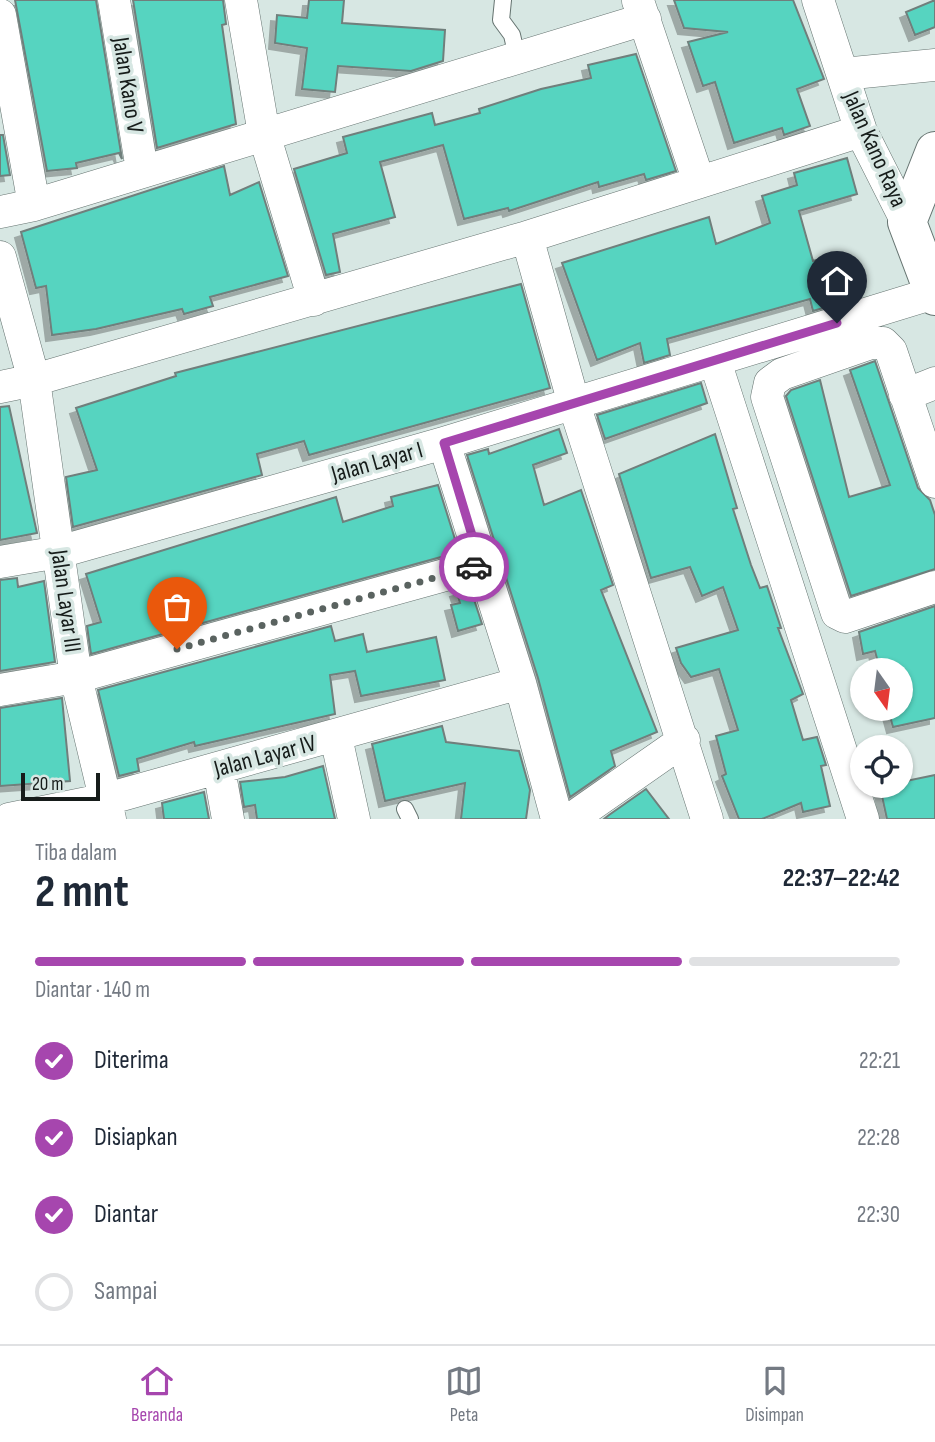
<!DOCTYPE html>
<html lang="id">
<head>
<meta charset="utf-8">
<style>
	body { margin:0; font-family:"Sofia Sans Condensed",sans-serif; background:#f6f6f7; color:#1f2937; height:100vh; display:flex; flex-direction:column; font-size:26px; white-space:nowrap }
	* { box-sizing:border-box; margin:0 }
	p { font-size:23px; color:#747a83 }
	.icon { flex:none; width:38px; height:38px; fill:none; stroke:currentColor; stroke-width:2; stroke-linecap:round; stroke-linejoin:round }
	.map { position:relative; height:819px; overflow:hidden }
	.side { display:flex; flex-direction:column; background:#fff; flex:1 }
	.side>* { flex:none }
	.needle { width:46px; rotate:166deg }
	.tools { position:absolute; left:850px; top:658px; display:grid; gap:14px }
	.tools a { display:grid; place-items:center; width:63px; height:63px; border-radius:50%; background:#fff; box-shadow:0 2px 5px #0004; font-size:35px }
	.scale { position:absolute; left:21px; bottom:18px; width:79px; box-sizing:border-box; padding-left:7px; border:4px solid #161c1a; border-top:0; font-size:19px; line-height:24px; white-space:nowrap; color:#161c1a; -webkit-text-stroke:5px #d7e7e3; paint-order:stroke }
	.pin { position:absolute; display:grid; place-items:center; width:60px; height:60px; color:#fff; margin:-72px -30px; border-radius:50% 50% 50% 0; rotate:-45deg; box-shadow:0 0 7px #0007 }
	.pin .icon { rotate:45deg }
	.courier { position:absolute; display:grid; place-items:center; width:70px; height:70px; margin:-35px; border:5px solid #a646ae; border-radius:50%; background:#fff; color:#222; box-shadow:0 2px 9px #0007 }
	.head em { font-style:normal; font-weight:700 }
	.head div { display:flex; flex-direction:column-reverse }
	.head { display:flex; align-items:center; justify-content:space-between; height:119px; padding:0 35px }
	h1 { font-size:46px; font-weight:700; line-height:52px }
	.bar { display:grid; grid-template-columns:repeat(4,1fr); gap:10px 7px; align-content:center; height:84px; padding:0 35px }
	.bar i { height:9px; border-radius:5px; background:#e0e1e3 }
	.bar .selected { background:#a646ae }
	.bar p { grid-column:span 4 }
	ol { padding:0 35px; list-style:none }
	li { display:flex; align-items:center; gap:21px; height:77px }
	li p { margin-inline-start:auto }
	li .icon { padding:7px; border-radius:50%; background:#a646ae; color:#fff; stroke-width:4 }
	li:last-child { color:#747a83 }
	li i { width:38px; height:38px; border:4px solid #e0e1e3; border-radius:50% }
	.tab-bar { display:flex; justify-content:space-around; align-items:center; height:98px; border-top:2px solid #e0e1e3; background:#fff; font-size:19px; color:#747a83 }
	.tab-bar a { display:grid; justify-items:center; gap:4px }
	.tab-bar .selected { color:#a646ae }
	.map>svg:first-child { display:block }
	.building { fill:#56d4c0; stroke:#707f7c; stroke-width:2; filter:url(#shadow) }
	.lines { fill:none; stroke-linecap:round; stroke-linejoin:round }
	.service-casing { stroke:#667471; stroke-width:18 }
	.minor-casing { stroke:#667471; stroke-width:33 }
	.tertiary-casing { stroke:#667471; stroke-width:40 }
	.service { stroke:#fff; stroke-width:16 }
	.minor { stroke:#fff; stroke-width:32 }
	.tertiary { stroke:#fff; stroke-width:38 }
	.done { stroke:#5a6360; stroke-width:7; stroke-dasharray:0 12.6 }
	.route { stroke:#a646ae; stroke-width:9 }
	.labels { text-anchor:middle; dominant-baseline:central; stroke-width:7; stroke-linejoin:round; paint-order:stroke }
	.street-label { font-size:24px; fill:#161c1a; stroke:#d7e7e3 }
</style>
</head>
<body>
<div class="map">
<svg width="935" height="819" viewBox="0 0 935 819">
	<defs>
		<filter id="shadow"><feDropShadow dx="-6" dy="6" stdDeviation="0" flood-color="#0004"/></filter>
	</defs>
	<rect width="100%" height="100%" fill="#d7e7e3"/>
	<path class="building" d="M15 0H96L122 159 119 153 76 163 77 168 47 171Z
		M133 0H223L226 24 222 25 236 124 157 148Z
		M309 0H344L342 23 445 30 443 61 411 71 338 66 335 92 302 89 307 48 275 43 277 15 307 18Z
		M674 0H793L824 79 797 89 810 126 784 135 782 128 734 143 715 82 703 86 688 42 728 32 684 28Z
		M935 0V27L915 35 906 12Z
		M636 54 676 171 646 180 644 174 599 187 598 182 509 211 508 208 464 219 443 145 380 162 395 217 333 234 340 272 326 275 294 169 347 153 343 137 432 113 435 125 480 113 479 109 541 89 591 78 588 65Z
		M0 135H3L10 175 0 176Z
		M847 158 857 194 799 211 813 261 831 256 843 302 813 311 810 299 667 339 670 355 644 363 640 343 597 360 562 263 709 217 716 244 770 223 762 196 797 185 794 173Z
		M224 166 230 195 259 182 288 276 210 297 213 306 184 314 182 309 96 329 52 335 46 286 36 288 21 232Z
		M521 284 550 388 309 455 304 441 257 454 262 475 73 527 66 477 97 470 76 408 176 376 175 373Z
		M875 361 918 488 930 500 935 515V569L851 596 786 396 791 390 820 380 849 497 890 485 850 370Z
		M701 383 707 403 605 439 597 415Z
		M9 406 37 533 0 540V407Z
		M559 429 567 453 533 465 544 505 581 490 613 585 601 590 657 732 611 751 615 766 570 797 538 678 467 455 488 449 489 454Z
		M715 434 737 508 733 509 751 565 760 588 767 586 781 628H778L803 694 791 700 803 740 817 737 826 765 821 766 830 806 803 812 801 803 762 819H739L722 776 726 774 716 736 738 730 719 669 691 677 681 663 676 648 738 630 723 587 702 596 690 567 651 578 619 474Z
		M438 485 459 552 91 654 87 626 101 622 86 574 336 497 343 522 393 506 391 497Z
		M17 578 18 587 44 581 55 662 0 671V580Z
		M470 587 482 624 458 631 451 605 460 603 456 591Z
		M935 606V718L893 727 888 709H901V670H880L875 651 863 654 859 632Z
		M331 626 335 641 363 634 367 652 436 637 445 680 361 696 355 671 330 675 335 714 195 746 194 742 137 759 139 771 119 776 98 690Z
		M62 698 70 781 0 786V708Z
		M442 726 446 742 519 751 530 790 526 819H461L465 783 385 801 372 744Z
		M323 766 335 819H257L255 805 244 807 240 782 285 777Z
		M935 775V819H887L880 787 901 786V782Z
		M646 789 669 819H604L609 815Z
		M204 792 209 819H164L162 803Z"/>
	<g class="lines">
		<defs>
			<path id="service" d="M503 0 501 20 512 35 517 57
				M405 809 410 819"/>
			<path id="minor" d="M114 0 142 170
				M241 0 264 134 314 300
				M818 0 861 131 907 222
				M638 1 699 182
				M0 15 34 205
				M843 74 935 65
				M0 212 34 205 645 19
				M527 237 574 404 707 819
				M0 257 34 380 76 677 110 819
				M715 361 863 819
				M0 387 34 380 527 237 861 131
				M905 395 935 383
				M444 443 520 683 557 819
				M935 482 891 351 883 343H871L782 374 770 383 767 397 837 613 845 617 935 587
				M0 562 59 552 444 443 934 293
				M0 690 76 677 481 565
				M336 737 354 819
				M219 769 228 819
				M9 819 107 799 520 683
				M571 819 684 740"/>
			<path id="tertiary" d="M935 151 907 222 935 296"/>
		</defs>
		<use href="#service" class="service-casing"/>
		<use href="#minor" class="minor-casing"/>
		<use href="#tertiary" class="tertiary-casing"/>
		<use href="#service" class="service"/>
		<use href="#minor" class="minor"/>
		<use href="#tertiary" class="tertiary"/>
	</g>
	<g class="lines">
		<path class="done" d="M177 649 474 567"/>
		<path class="route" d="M474 567 481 565 444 443 837 323"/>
	</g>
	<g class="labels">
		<g class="street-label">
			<text transform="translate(128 85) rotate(81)">Jalan Kano V</text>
			<text transform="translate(875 149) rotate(66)">Jalan Kano Raya</text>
			<text transform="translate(377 462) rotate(-16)">Jalan Layar I</text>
			<text transform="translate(66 601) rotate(82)">Jalan Layar III</text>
			<text transform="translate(265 756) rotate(-15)">Jalan Layar IV</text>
		</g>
	</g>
</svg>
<div class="tools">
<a><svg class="needle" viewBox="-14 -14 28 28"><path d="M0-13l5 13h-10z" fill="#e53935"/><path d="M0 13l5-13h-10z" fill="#747a83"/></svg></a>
<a><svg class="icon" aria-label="locate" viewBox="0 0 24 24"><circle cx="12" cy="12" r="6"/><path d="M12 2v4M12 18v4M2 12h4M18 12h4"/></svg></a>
</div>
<div class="scale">20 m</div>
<div class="pin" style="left:177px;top:649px;background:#ea580c"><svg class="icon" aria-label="bag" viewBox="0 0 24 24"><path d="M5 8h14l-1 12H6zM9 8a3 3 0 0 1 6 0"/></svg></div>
<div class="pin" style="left:837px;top:323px;background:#1f2937"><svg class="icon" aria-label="home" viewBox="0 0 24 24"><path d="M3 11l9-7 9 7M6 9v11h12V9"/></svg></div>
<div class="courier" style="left:474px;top:567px"><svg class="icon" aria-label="car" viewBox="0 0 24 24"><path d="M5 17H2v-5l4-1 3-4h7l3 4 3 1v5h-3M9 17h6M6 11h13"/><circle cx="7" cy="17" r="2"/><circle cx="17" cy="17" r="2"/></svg></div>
</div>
<section class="side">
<div class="head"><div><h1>2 mnt</h1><p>Tiba dalam</p></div><em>22:37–22:42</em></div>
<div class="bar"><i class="selected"></i><i class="selected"></i><i class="selected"></i><i></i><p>Diantar · 140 m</p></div>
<ol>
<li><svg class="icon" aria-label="check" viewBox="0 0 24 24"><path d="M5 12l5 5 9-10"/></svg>Diterima<p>22:21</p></li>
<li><svg class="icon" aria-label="check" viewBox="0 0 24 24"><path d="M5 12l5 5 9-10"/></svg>Disiapkan<p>22:28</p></li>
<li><svg class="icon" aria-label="check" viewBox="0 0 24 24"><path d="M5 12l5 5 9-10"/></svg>Diantar<p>22:30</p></li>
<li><i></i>Sampai</li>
</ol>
</section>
<nav class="tab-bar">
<a class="selected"><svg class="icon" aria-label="home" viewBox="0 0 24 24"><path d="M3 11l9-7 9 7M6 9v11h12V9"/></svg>Beranda</a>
<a><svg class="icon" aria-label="map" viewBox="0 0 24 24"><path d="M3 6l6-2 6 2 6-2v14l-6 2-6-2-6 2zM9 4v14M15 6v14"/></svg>Peta</a>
<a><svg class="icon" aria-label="saved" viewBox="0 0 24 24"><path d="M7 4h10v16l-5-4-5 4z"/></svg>Disimpan</a>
</nav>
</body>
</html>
